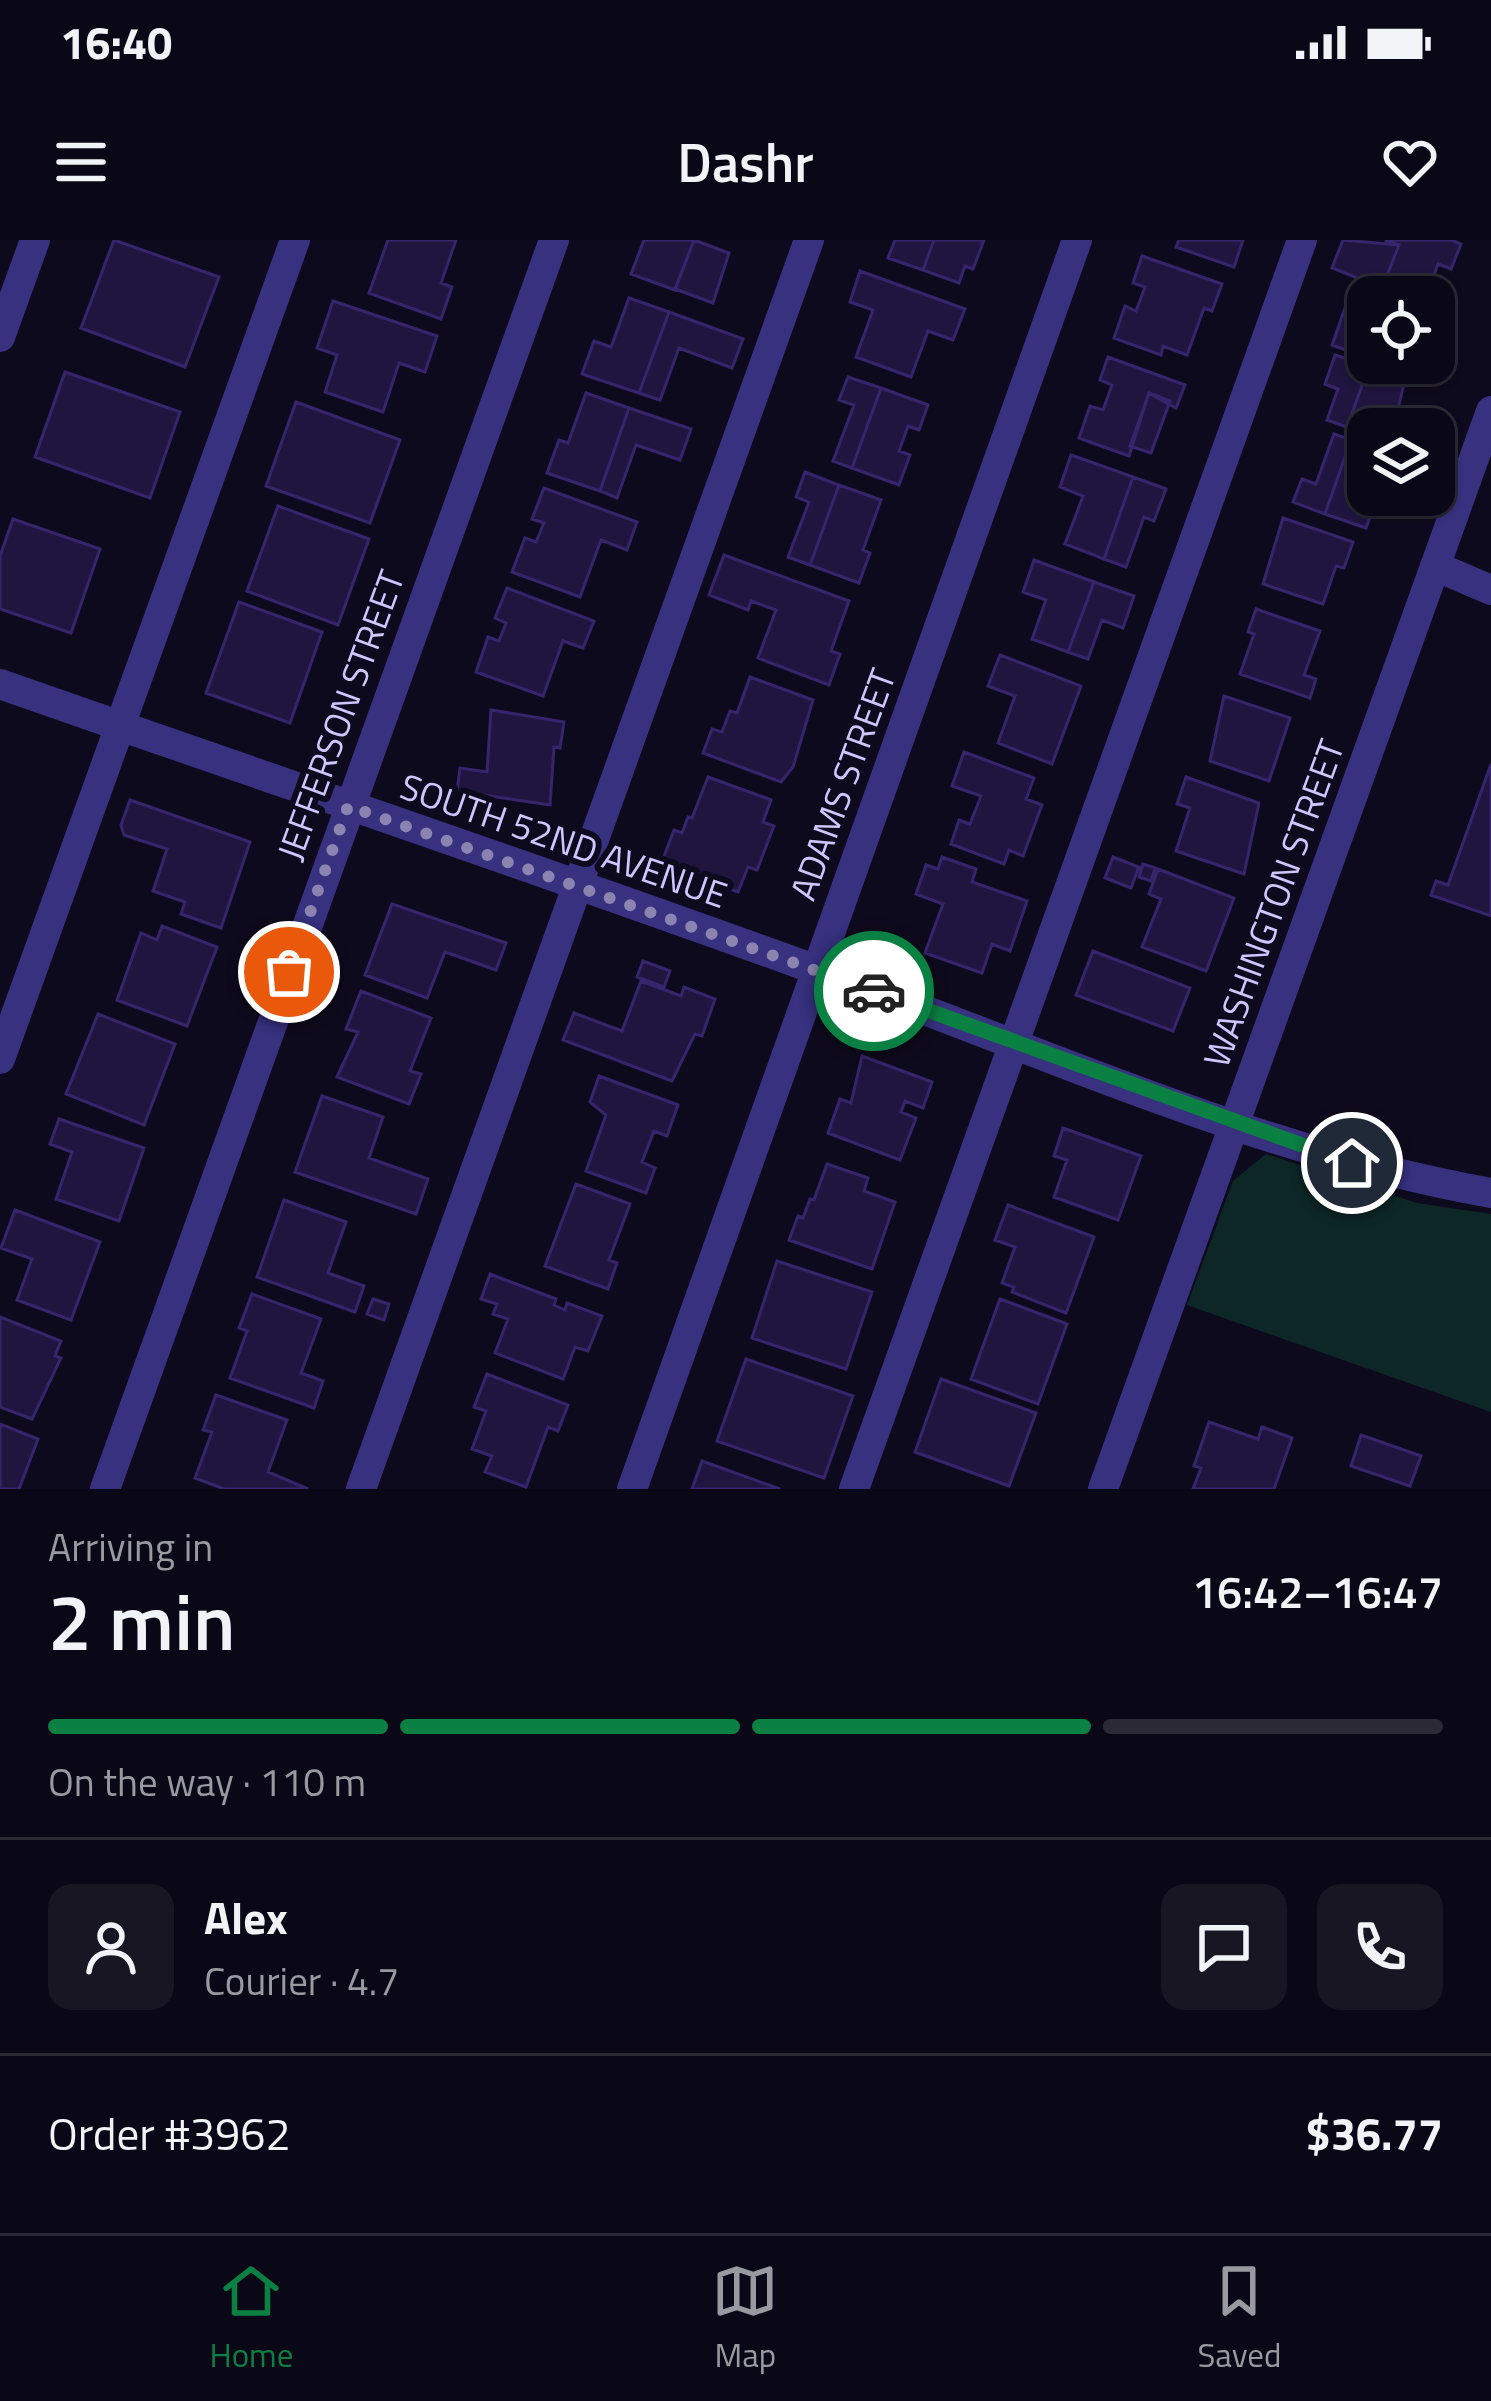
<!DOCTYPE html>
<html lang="en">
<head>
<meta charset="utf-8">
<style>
	body { margin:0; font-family:"Titillium Web",sans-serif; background:#181623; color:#f1f3f6; height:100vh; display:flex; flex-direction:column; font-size:45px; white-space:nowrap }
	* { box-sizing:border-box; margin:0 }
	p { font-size:39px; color:#999aa1 }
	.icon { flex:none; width:66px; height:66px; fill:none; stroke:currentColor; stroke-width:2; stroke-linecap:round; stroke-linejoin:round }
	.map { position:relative; height:1249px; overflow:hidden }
	.sheet { display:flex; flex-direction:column; background:#0a0816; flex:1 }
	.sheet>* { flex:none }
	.buttons { position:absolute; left:1347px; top:36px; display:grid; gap:24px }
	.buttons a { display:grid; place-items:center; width:108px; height:108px; border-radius:24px; background:#0a0816; box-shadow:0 3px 9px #0004,0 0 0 3px #2a2935; font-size:60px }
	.pin { position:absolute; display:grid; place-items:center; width:102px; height:102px; color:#fff; margin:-51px; border:6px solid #fff; border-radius:50%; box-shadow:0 3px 12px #0007 }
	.courier { position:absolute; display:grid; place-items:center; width:120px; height:120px; margin:-60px; border:9px solid #0b8043; border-radius:50%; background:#fff; color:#222; box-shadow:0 3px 15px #0007 }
	.head em { font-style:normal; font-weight:600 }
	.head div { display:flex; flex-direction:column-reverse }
	.head { display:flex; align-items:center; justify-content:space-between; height:204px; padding:0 48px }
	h1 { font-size:78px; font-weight:600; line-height:90px }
	.bar { display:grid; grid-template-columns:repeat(4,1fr); gap:18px 12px; align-content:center; height:144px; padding:0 48px }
	.bar i { height:15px; border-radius:9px; background:#2a2935 }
	.bar .on { background:#0b8043 }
	.bar p { grid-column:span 4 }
	.line { display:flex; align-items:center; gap:30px; padding:0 48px; border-top:3px solid #2a2935 }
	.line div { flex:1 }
	.round { display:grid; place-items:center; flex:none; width:126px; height:126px; border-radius:24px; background:#181623 }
	.status { display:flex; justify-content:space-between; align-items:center; height:84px; padding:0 60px; background:#0a0816; direction:ltr }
	.status svg { height:33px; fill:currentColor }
	header { display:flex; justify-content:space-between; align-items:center; height:156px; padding:0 48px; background:#0a0816; font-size:54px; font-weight:600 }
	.dock { display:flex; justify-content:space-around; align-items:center; height:168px; border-top:3px solid #2a2935; background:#0a0816; font-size:33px; color:#999aa1 }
	.dock a { display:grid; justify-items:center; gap:6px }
	.dock .on { color:#0b8043 }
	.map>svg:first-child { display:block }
	.green { fill:#0d2727 }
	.building { fill:#1f153f; stroke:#36256d; stroke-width:3 }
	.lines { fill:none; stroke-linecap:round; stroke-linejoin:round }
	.minor { stroke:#373180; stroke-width:30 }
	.done { stroke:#8b84b0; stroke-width:12; stroke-dasharray:0 21.6 }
	.route { stroke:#0b8043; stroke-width:15 }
	.labels { text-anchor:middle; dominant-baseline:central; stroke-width:12; stroke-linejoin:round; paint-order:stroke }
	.street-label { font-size:36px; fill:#cfc6ff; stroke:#0e0a1d }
</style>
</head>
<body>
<div class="status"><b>16:40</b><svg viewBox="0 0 49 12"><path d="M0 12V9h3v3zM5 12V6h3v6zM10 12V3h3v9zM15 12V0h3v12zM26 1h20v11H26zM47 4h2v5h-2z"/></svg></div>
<header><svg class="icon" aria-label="menu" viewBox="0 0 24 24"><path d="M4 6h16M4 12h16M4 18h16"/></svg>Dashr<svg class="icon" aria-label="heart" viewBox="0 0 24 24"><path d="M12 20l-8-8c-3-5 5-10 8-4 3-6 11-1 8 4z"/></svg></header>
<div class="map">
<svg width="1491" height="1249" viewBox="0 0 1491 1249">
	<rect width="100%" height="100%" fill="#0e0a1d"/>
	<path class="green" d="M1266 914 1417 963 1491 974V1172L1187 1065 1233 941Z"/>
	<path class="building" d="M114 0 219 37 185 127 81 88Z
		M388 0H456L441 43 452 47 441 79 369 53Z
		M644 0H694L675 50 631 34Z
		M694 0 729 13 713 63 675 49Z
		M895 0H934L923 30 888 18Z
		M934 0H984L973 29 965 26 959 43 923 30Z
		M1179 0H1243L1234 27 1176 7Z
		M1343 0 1399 5 1382 48 1332 28Z
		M1385 0H1451L1461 4 1451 29 1438 24 1426 57H1408L1382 48 1399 5Z
		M1142 16 1222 44 1212 71 1204 68 1187 115 1163 106 1161 115 1114 98 1125 66 1136 71 1145 47 1133 43Z
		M860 31 965 69 953 100 928 91 911 137 856 117 873 70 850 62Z
		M629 58 669 72 639 153 582 134 594 101 611 107Z
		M333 61 437 96 425 132 399 123 383 172 325 152 337 115 317 108Z
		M1345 68 1368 77V118L1332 105Z
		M669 72 743 99 732 128 679 108 660 160 639 153Z
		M1335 115 1369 126 1347 187 1327 180 1338 149 1325 144Z
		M1108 117 1185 145 1176 168 1149 153 1129 216 1079 198 1090 166 1103 170 1112 145 1100 140Z
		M1380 123H1421L1415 136Z
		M1369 126 1405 140 1395 181 1405 184 1403 189H1368V195L1347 187Z
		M65 132 180 172 150 258 35 217Z
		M848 137 881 148 852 228 833 221 854 165 839 160Z
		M881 148 928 165 919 190 908 186 899 211 910 215 899 245 852 228Z
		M586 153 629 168 600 251 547 233 559 200 568 203Z
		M1149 153 1170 161 1151 213 1130 206Z
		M296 162 400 200 370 283 266 246Z
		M629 168 691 189 680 220 636 205 617 258 600 251Z
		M1334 194 1351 200 1325 274 1293 262 1302 239 1316 244Z
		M1351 200 1368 206V255H1378L1366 288 1325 274Z
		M1071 215 1133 237 1104 319 1065 304 1083 256 1060 247Z
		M805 232 839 245 810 325 788 317 809 262 796 257Z
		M1133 237 1166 249 1154 281 1144 277 1126 327 1104 319Z
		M839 245 881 260 863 310 870 313 859 343 810 325Z
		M544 248 637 282 627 310 601 300 580 357 512 332 525 298 536 302 544 283 532 279Z
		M278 266 369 299 338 385 247 351Z
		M1283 278 1353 302 1344 328 1336 326 1323 364 1263 344Z
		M13 279 100 309 71 393 0 369V316Z
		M724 315 849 361 831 411 840 414 829 445 758 418 776 370 751 361 748 370 709 355Z
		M1034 320 1094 342 1068 412 1032 399 1046 360 1023 352Z
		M1094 342 1134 356 1123 388 1102 380 1088 419 1068 412Z
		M507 348 594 381 583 408 563 401 543 456 476 432 488 397 499 401 506 383 495 378Z
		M239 362 322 392 290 483 206 453Z
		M1256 369 1320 391 1304 435 1316 439 1310 458 1240 434 1254 394 1248 392Z
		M1000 415 1081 446 1052 524 998 503 1015 456 988 446Z
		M750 437 813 460 793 527 781 542 703 513 712 489 722 492 730 471 737 473Z
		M1224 456 1290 478 1269 541 1210 521Z
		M491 470 564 482 560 508 554 507 550 565 457 551 460 528 487 532Z
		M964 512 1034 538 1026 559 1042 565 1023 616 1009 610 1004 624 951 604 959 580 970 584 981 556 952 546Z
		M1491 524V676L1431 655 1436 641 1448 645Z
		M708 537 771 560 763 582 774 586 757 630 748 627 738 652 661 624 674 590 682 593 688 577 692 578Z
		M1186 537 1259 563 1244 634 1176 611 1190 568 1177 564Z
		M130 560 250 602 221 688 181 674 185 662 153 651 167 609 124 595 121 585Z
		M942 617 976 629 972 642 1027 661 1010 711 992 704 982 733 925 713 943 664 916 654 926 625 938 629Z
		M1113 617 1139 627 1131 648 1105 638Z
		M1143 624 1155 628 1151 641 1139 637Z
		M1158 629 1234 658 1206 731 1142 707 1161 659 1149 654Z
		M392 664 506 703 496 730 445 712 427 758 365 735Z
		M162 686 217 707 187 786 117 760 141 693 157 700Z
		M1093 711 1190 748 1173 791 1076 755Z
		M643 721 670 731 664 747 637 737Z
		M641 741 681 756 684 747 715 759 702 796 695 794 672 841 563 800 574 773 622 791Z
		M361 751 431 778 410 831 421 834 409 864 337 837 358 792 346 789Z
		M98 774 175 804 144 885 66 854Z
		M862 816 932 842 923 868 905 861 901 872 916 878 900 920 828 893 840 859 851 863Z
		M599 836 678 865 667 896 654 891 642 922 655 928 646 953 586 931 606 875 590 862Z
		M322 856 383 877 369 918 428 939 416 974 295 932Z
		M59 879 144 908 119 981 56 959 72 912 50 904Z
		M1063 888 1141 916 1118 980 1054 957 1067 920 1054 916Z
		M827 924 868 938 864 951 895 962 872 1029 789 1000 798 976 803 978 810 959 814 960Z
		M576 944 630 964 609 1020 617 1023 608 1049 545 1026Z
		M284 960 346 982 328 1033 364 1046 355 1072 257 1037Z
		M1008 965 1094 997 1066 1073 1012 1052 1014 1047 1002 1043 1015 1007 995 1000Z
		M15 970 100 1002 71 1080 17 1060 32 1019 1 1008Z
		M777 1021 872 1052 846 1129 752 1098Z
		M490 1034 556 1059 554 1065 565 1070 567 1063 602 1076 588 1111 575 1107 563 1139 495 1113 508 1079 493 1074 497 1064 481 1059Z
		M252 1054 321 1079 301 1133 323 1141 314 1168 230 1138 247 1091 239 1088Z
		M373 1059 389 1064 384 1080 367 1074Z
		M1000 1059 1067 1084 1038 1164 971 1139Z
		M0 1077 61 1101 55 1116 61 1118 32 1179 0 1167Z
		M746 1119 853 1156 824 1238 717 1201Z
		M487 1134 568 1165 558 1191 548 1187 526 1247 485 1232 492 1216 472 1209 486 1171 474 1167Z
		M941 1139 1036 1173 1009 1246 915 1212Z
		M216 1155 287 1180 268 1232 308 1249H224L195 1238 212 1192 203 1190Z
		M1209 1182 1258 1199 1262 1187 1292 1198 1274 1249H1193L1201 1228 1194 1226Z
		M0 1184 38 1199 19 1249H0Z
		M1361 1195 1421 1216 1410 1246 1351 1226Z
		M702 1221 780 1249H692Z"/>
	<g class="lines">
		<path class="minor" d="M0 97 35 0
			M1435 326 1491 350
			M0 444C282 543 566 638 847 741 1058 818 1269 914 1491 953
			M0 819 295 0
			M105 1249 554 0
			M361 1249 809 0
			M632 1249 1077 0
			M854 1249 1302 0
			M1103 1249 1491 171"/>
	</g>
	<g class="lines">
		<path class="done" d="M289 732 348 566 874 751"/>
		<path class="route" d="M874 751 1352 923"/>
	</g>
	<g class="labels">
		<g class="street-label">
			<text transform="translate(340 475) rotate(-70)">JEFFERSON STREET</text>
			<text transform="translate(842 544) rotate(-70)">ADAMS STREET</text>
			<text transform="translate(564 600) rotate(19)">SOUTH 52ND AVENUE</text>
			<text transform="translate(1273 663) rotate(-70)">WASHINGTON STREET</text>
		</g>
	</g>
</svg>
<div class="buttons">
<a><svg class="icon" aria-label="locate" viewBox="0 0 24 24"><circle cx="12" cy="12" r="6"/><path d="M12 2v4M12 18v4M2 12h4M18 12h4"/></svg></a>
<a><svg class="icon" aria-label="layers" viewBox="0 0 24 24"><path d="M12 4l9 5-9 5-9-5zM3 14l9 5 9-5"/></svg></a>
</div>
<div class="pin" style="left:289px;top:732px;background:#ea580c"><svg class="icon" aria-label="bag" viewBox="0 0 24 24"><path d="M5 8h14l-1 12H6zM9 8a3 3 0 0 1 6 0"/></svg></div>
<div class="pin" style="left:1352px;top:923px;background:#1f2937"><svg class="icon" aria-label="home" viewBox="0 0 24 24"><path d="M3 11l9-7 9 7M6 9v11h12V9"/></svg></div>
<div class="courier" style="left:874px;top:751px"><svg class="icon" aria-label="car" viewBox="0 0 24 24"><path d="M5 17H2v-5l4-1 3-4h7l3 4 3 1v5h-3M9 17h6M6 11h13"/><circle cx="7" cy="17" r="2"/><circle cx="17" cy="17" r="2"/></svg></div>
</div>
<section class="sheet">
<div class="head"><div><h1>2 min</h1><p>Arriving in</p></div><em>16:42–16:47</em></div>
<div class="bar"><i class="on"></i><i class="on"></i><i class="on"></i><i></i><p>On the way · 110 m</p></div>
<div class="line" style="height:216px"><a class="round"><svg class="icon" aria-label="person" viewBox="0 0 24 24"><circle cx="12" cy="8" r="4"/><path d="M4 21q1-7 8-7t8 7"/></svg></a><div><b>Alex</b><p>Courier · 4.7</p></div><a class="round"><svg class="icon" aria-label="chat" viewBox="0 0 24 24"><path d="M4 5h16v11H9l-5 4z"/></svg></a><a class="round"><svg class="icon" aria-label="phone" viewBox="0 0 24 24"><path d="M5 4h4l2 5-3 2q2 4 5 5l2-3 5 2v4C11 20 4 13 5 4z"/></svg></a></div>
<div class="line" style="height:156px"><div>Order #3962</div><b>$36.77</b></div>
</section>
<nav class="dock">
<a class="on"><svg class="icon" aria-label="home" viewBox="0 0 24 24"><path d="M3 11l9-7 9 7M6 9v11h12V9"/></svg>Home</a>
<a><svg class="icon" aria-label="map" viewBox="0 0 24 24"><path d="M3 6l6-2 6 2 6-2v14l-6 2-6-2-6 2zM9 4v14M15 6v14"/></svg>Map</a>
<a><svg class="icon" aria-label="saved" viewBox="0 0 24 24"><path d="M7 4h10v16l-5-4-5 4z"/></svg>Saved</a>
</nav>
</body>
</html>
